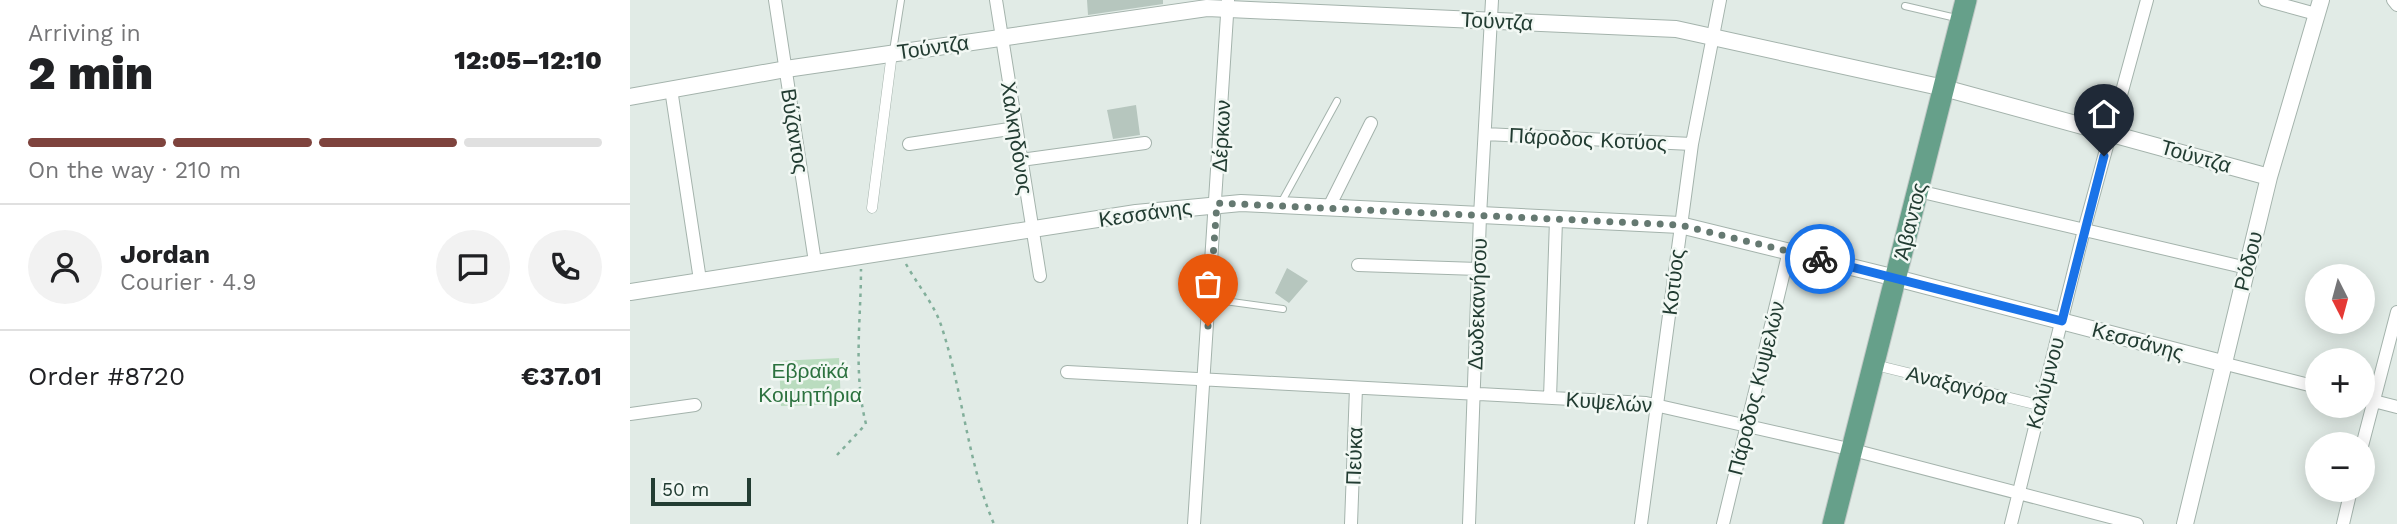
<!DOCTYPE html>
<html lang="en">
<head>
<meta charset="utf-8">
<style>
	body { margin:0; font-family:"Work Sans",sans-serif; background:#f2f2f2; color:#202124; height:100vh; display:flex; flex-direction:column; font-size:26px; white-space:nowrap }
	* { box-sizing:border-box; margin:0 }
	p { font-size:23px; color:#757577 }
	.icon { flex:none; width:38px; height:38px; fill:none; stroke:currentColor; stroke-width:2; stroke-linecap:round; stroke-linejoin:round }
	.map { position:relative; flex:1; overflow:hidden }
	.drawer { display:flex; flex-direction:column; background:#fff; width:630px }
	.drawer>* { flex:none }
	.needle { width:46px; rotate:174deg }
	.buttons { position:absolute; left:1675px; top:264px; display:grid; gap:14px }
	.buttons a { display:grid; place-items:center; width:70px; height:70px; border-radius:50%; background:#fff; box-shadow:0 4px 18px #0003; font-size:35px }
	.scale { position:absolute; left:21px; bottom:18px; width:100px; box-sizing:border-box; padding-left:7px; border:4px solid #223c32; border-top:0; font-size:19px; line-height:24px; white-space:nowrap; color:#223c32; -webkit-text-stroke:5px #f2f8f4; paint-order:stroke }
	.pin { position:absolute; display:grid; place-items:center; width:60px; height:60px; color:#fff; margin:-72px -30px; border-radius:50% 50% 50% 0; rotate:-45deg; box-shadow:0 0 7px #0007 }
	.pin .icon { rotate:45deg }
	.courier { position:absolute; display:grid; place-items:center; width:70px; height:70px; margin:-35px; border:5px solid #1a73e8; border-radius:50%; background:#fff; color:#222; box-shadow:0 2px 9px #0007 }
	.headline em { font-style:normal; font-weight:800 }
	.headline div { display:flex; flex-direction:column-reverse }
	.headline { display:flex; align-items:center; justify-content:space-between; height:119px; padding:0 28px }
	h1 { font-size:46px; font-weight:800; line-height:52px }
	.bar { display:grid; grid-template-columns:repeat(4,1fr); gap:10px 7px; align-content:center; height:84px; padding:0 28px }
	.bar i { height:9px; border-radius:5px; background:#e0e0e0 }
	.bar .active { background:#7e433d }
	.bar p { grid-column:span 4 }
	.line { display:flex; align-items:center; gap:18px; padding:0 28px; border-top:2px solid #e0e0e0 }
	.line div { flex:1 }
	.round { display:grid; place-items:center; flex:none; width:74px; height:74px; border-radius:37px; background:#f2f2f2 }
	main { display:flex; flex:1; min-height:0 }
	.map>svg:first-child { display:block }
	.green { fill:#badcbf }
	.building { fill:#b6c6be }
	.lines { fill:none; stroke-linecap:round; stroke-linejoin:round }
	.service-casing { stroke:#a4b3ac; stroke-width:8 }
	.pedestrian-casing { stroke:#a4b3ac; stroke-width:11 }
	.minor-casing { stroke:#a4b3ac; stroke-width:14 }
	.tertiary-casing { stroke:#a4b3ac; stroke-width:18 }
	.primary-casing { stroke:#c1c8c6; stroke-width:23 }
	.path { stroke:#82af9b; stroke-width:2.5; stroke-dasharray:3.5 5; stroke-linecap:butt }
	.service { stroke:#fff; stroke-width:6 }
	.pedestrian { stroke:#fff; stroke-width:10 }
	.minor { stroke:#fff; stroke-width:12 }
	.tertiary { stroke:#fff; stroke-width:16 }
	.primary { stroke:#66a08a; stroke-width:21 }
	.done { stroke:#657971; stroke-width:7; stroke-dasharray:0 12.6 }
	.route { stroke:#1a73e8; stroke-width:9 }
	.labels { text-anchor:middle; dominant-baseline:central; stroke-width:5; stroke-linejoin:round; paint-order:stroke }
	.street-label { font-size:21px; fill:#223c32; stroke:#f2f8f4 }
	.park-label { font-size:21px; fill:#2c723f; stroke:#f2f8f4 }
</style>
</head>
<body>
<main>
<section class="drawer">
<div class="headline"><div><h1>2 min</h1><p>Arriving in</p></div><em>12:05–12:10</em></div>
<div class="bar"><i class="active"></i><i class="active"></i><i class="active"></i><i></i><p>On the way · 210 m</p></div>
<div class="line" style="height:126px"><a class="round"><svg class="icon" aria-label="person" viewBox="0 0 24 24"><circle cx="12" cy="8" r="4"/><path d="M4 21q1-7 8-7t8 7"/></svg></a><div><b>Jordan</b><p>Courier · 4.9</p></div><a class="round"><svg class="icon" aria-label="chat" viewBox="0 0 24 24"><path d="M4 5h16v11H9l-5 4z"/></svg></a><a class="round"><svg class="icon" aria-label="phone" viewBox="0 0 24 24"><path d="M5 4h4l2 5-3 2q2 4 5 5l2-3 5 2v4C11 20 4 13 5 4z"/></svg></a></div>
<div class="line" style="height:91px"><div>Order #8720</div><b>€37.01</b></div>
</section>
<div class="map">
<svg width="1767" height="524" viewBox="0 0 1767 524">
	<rect width="100%" height="100%" fill="#e1ebe6"/>
	<path class="green" d="M209 358 211 404 151 406 149 361Z"/>
	<path class="building" d="M457 0H533V4L458 15Z
		M506 105 510 135 483 139 477 110Z
		M657 268 678 281 659 303 645 293Z"/>
	<g class="lines">
		<defs>
			<path id="service" d="M1275 6 1326 18
				M263 51 271 0
				M651 203 707 101
				M580 299 653 309"/>
			<path id="pedestrian" d="M242 208 262 53
				M1245 365 1409 405"/>
			<path id="minor" d="M145 0 185 262
				M366 0 410 276
				M1635 0 1686 14
				M1763 0 1767 5
				M41 89 70 280
				M855 134 1062 144
				M279 144 386 128
				M391 160 515 143
				M1288 191 1617 268
				M699 207 741 123
				M728 265 848 269
				M1592 363 1687 387
				M437 372 1016 403 1223 450 1507 524
				M920 398 926 220
				M1732 398 1767 407
				M0 414 65 405
				M1732 446 1767 312
				M564 524 598 0
				M721 524 726 388
				M839 524 850 216 862 0
				M1011 524 1062 144 1090 0
				M1093 524 1159 251
				M1381 524 1454 230 1517 0
				M1713 524 1721 490"/>
			<path id="tertiary" d="M0 97 156 69 577 8 1046 29 1314 88 1639 177
				M0 292 506 213 611 203 1050 225 1266 278 1592 363
				M1555 524 1639 177 1691 0"/>
			<path id="primary" d="M1203 524 1336 0"/>
		</defs>
		<use href="#service" class="service-casing"/>
		<use href="#pedestrian" class="pedestrian-casing"/>
		<use href="#minor" class="minor-casing"/>
		<use href="#tertiary" class="tertiary-casing"/>
		<use href="#primary" class="primary-casing"/>
		<path class="path" d="M276 264C287 284 304 304 311 325 333 391 337 461 364 524
			M207 455 236 424C223 373 231 320 231 269"/>
		<use href="#service" class="service"/>
		<use href="#pedestrian" class="pedestrian"/>
		<use href="#minor" class="minor"/>
		<use href="#tertiary" class="tertiary"/>
		<use href="#primary" class="primary"/>
	</g>
	<g class="lines">
		<path class="done" d="M578 326 587 203 1050 225 1190 259"/>
		<path class="route" d="M1190 259 1432 321 1474 156"/>
	</g>
	<g class="labels">
		<g class="street-label">
			<text transform="translate(867 21) rotate(3)">Τούντζα</text>
			<text transform="translate(303 47) rotate(-8)">Τούντζα</text>
			<text transform="translate(165 131) rotate(81)">Βύζαντος</text>
			<text transform="translate(591 136) rotate(-87)">Δέρκων</text>
			<text transform="translate(387 138) rotate(81)">Χαλκηδόνος</text>
			<text transform="translate(958 139) rotate(3)">Πάροδος Κοτύος</text>
			<text transform="translate(1566 156) rotate(16)">Τούντζα</text>
			<text transform="translate(515 213) rotate(-8)">Κεσσάνης</text>
			<text transform="translate(1280 221) rotate(-76)">Άβαντος</text>
			<text transform="translate(1618 261) rotate(-76)">Ρόδου</text>
			<text transform="translate(1043 282) rotate(-83)">Κοτύος</text>
			<text transform="translate(847 304) rotate(-88)">Δωδεκανήσου</text>
			<text transform="translate(1508 341) rotate(15)">Κεσσάνης</text>
			<text transform="translate(1415 383) rotate(-75)">Καλύμνου</text>
			<text transform="translate(1327 385) rotate(14)">Αναξαγόρα</text>
			<text transform="translate(1126 388) rotate(-76)">Πάροδος Κυψελών</text>
			<text transform="translate(979 402) rotate(4)">Κυψελών</text>
			<text transform="translate(724 456) rotate(-88)">Πεύκα</text>
		</g>
		<g class="park-label">
			<text x="180" y="370">Εβραϊκά<tspan x="180" dy="24">Κοιμητήρια</tspan></text>
		</g>
	</g>
</svg>
<div class="buttons">
<a><svg class="needle" viewBox="-14 -14 28 28"><path d="M0-13l5 13h-10z" fill="#e53935"/><path d="M0 13l5-13h-10z" fill="#757577"/></svg></a>
<a>+</a>
<a>−</a>
</div>
<div class="scale">50 m</div>
<div class="pin" style="left:578px;top:326px;background:#ea580c"><svg class="icon" aria-label="bag" viewBox="0 0 24 24"><path d="M5 8h14l-1 12H6zM9 8a3 3 0 0 1 6 0"/></svg></div>
<div class="pin" style="left:1474px;top:156px;background:#1f2937"><svg class="icon" aria-label="home" viewBox="0 0 24 24"><path d="M3 11l9-7 9 7M6 9v11h12V9"/></svg></div>
<div class="courier" style="left:1190px;top:259px"><svg class="icon" aria-label="bike" viewBox="0 0 24 24"><circle cx="6" cy="16" r="4"/><circle cx="18" cy="16" r="4"/><path d="M6 16l4-8h5l3 8M10 8l3 8H6M13 5h3"/></svg></div>
</div>
</main>
</body>
</html>
